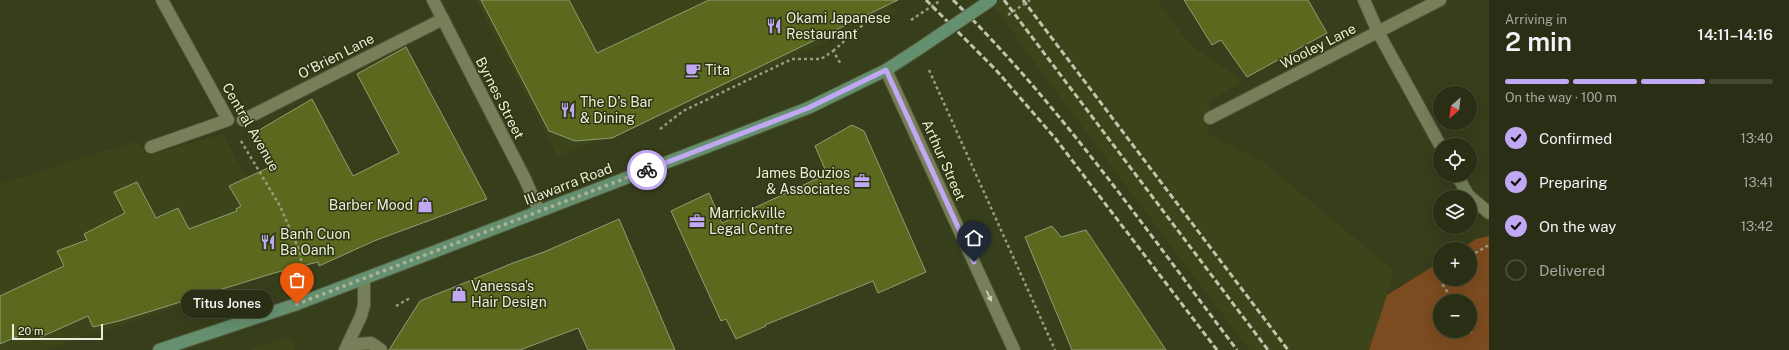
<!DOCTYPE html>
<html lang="en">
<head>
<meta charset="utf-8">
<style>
	body { margin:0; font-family:"Public Sans",sans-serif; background:#353a22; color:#f1f3f6; height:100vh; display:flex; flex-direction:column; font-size:15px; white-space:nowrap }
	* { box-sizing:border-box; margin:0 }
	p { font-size:13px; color:#a5a8a0 }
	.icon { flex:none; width:22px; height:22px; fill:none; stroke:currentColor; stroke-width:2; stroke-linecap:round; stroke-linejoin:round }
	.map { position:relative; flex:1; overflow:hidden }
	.sheet { display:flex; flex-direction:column; background:#292e14; width:300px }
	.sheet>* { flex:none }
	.needle { width:26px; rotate:208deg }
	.buttons { position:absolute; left:1433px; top:86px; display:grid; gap:8px }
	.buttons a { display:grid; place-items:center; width:44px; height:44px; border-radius:50%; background:#292e14; box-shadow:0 4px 16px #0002,0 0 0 1px #454a34; font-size:20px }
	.scale { position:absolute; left:12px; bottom:10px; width:91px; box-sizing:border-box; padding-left:4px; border:2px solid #e8eed9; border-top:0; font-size:11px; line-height:14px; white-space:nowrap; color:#e8eed9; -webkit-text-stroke:3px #2d3410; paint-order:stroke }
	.pin { position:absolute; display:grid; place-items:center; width:34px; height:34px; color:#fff; margin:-41px -17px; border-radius:50% 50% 50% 0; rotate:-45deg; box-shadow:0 0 4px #0007 }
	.pin .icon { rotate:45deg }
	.courier { position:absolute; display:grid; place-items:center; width:40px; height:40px; margin:-20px; border:3px solid #c1a8f3; border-radius:50%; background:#fff; color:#222; box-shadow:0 1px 5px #0007 }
	.bubble { position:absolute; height:28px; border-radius:14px; background:#292e14; box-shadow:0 4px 16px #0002,0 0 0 1px #454a34; font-size:13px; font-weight:600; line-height:28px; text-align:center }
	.head em { font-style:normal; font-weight:600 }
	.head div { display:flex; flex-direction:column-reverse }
	.head { display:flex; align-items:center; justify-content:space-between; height:68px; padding:0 16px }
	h1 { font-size:26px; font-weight:600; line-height:30px }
	.bar { display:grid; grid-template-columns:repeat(4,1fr); gap:6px 4px; align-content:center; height:48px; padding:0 16px }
	.bar i { height:5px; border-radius:3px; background:#454a34 }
	.bar .active { background:#c1a8f3 }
	.bar p { grid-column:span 4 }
	ol { padding:0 16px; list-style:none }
	li { display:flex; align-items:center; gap:12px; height:44px }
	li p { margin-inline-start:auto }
	li .icon { padding:4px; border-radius:50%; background:#c1a8f3; color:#111; stroke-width:4 }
	li:last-child { color:#a5a8a0 }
	li i { width:22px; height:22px; border:2px solid #454a34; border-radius:50% }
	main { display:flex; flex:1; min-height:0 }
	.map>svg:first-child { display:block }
	.built { fill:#3c4519 }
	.green { fill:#7c4b1f; fill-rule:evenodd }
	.building { fill:#5b691e; stroke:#929c75 }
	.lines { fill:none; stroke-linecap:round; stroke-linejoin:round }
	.lane-casing { stroke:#535939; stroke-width:14 }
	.street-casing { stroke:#535939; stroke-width:14 }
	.secondary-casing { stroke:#535939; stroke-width:14 }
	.path { stroke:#969d81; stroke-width:2.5; stroke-dasharray:3 3; stroke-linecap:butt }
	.lane { stroke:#767f59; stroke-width:12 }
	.street { stroke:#767f59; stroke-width:12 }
	.secondary { stroke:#65906f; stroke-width:12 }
	.rail { stroke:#bec5ac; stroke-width:3; stroke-dasharray:6 3; stroke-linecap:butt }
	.secondary-bridge-casing { stroke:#535939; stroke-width:14; stroke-linecap:butt }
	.path-bridge { stroke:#969d81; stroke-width:2.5; stroke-dasharray:3 3; stroke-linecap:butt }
	.secondary-bridge { stroke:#65906f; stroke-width:12 }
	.oneway { fill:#ccd2b9 }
	.done { stroke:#aab096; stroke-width:4; stroke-dasharray:0 7.2 }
	.route { stroke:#c1a8f3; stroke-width:5 }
	.labels { text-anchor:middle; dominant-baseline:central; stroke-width:3; stroke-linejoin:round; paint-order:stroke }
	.poi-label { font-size:14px; fill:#e8eed9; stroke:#2d3410; text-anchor:start }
	.street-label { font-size:14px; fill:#e8eed9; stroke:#2d3410 }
</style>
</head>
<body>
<main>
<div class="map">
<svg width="1489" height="350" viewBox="0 0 1489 350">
	<rect width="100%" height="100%" fill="#373e1b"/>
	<path class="built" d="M476 0H881L899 12 558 157Z
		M990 0H1157L1189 44 1244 81 1210 100 1208 134 1262 161 1393 270 1387 295 1369 350H1249L1037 66Z
		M223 134 290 260 287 270 45 350H0V184L137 141 148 155Z
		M289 337 293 341 294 350H250Z"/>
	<path class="green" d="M1489 236V350H1369L1387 295 1440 262V279H1470V249H1461L1476 239ZM1440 301H1470V331H1440Z"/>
	<path class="building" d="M481 0H569L597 53 709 0H898L612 138 575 141 549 131Z
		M1184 0H1308L1327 33 1247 77 1221 40 1212 45Z
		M406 47 487 199 374 241 319 266 318 262 274 273 119 321 93 327 88 316 41 337 37 328 0 344V296L64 266 57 251 87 240 84 234 125 213 114 192 137 182 156 218 178 208 189 229 237 211 236 209 241 206 229 186 272 166 254 133 312 99 353 176 399 153 357 74Z
		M852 125 864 131 926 272 878 293 873 281 765 325 766 326 736 339 726 319 721 321 671 211 709 193 722 223 827 174 815 146Z
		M619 219 675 350H588L578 328 520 350H389L420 301 513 263 544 252Z
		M1052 226 1061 237 1086 230 1166 350H1072L1025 237Z"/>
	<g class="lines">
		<defs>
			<path id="lane" d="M1210 118 1440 0
				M243 120 443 19
				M151 147 228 120 162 0
				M348 345 371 343 381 350"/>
			<path id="street" d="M433 0 525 179 539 211
				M1364 0 1378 32 1440 145
				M886 70 1014 350
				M1457 175 1468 195 1489 213
				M345 350 361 316 364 305V279"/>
			<path id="secondary" d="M159 350 297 304 397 266 808 108 886 70 920 48"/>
		</defs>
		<use href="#lane" class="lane-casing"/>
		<use href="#street" class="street-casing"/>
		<use href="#secondary" class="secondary-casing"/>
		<path class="path" d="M833 51 864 24
			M929 70 1055 350
			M660 129 683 111 792 59H821L833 51 841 64
			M241 141 280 206 300 252 303 274
			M1470 256 1489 245
			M1446 279 1443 285 1453 301
			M396 306 410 298
			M1470 330 1473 335"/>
		<use href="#lane" class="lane"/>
		<use href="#street" class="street"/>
		<use href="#secondary" class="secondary"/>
		<path class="rail" d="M926 0 996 70 1055 138 1217 350
			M953 0C1060 105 1146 230 1237 350
			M1004 0 1268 350
			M1023 0 1288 350"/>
		<defs>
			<path id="secondary-bridge" d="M920 48 991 0"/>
		</defs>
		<use href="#secondary-bridge" class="secondary-bridge-casing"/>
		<path class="path-bridge" d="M1008 15 1030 0
			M911 20 941 0"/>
		<use href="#secondary-bridge" class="secondary-bridge"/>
	</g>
	<defs><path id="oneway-solid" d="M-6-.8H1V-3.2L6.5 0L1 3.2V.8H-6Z"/></defs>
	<use class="oneway" href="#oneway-solid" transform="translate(989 296) rotate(65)"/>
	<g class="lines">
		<path class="done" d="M297 304 647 170"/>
		<path class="route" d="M647 170 808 108 886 70 974 262"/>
	</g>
	<defs>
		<symbol id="restaurant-bare" viewBox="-9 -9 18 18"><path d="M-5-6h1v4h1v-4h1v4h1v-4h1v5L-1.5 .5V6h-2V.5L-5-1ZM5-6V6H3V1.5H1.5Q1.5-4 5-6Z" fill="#c1a8f3" stroke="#2d3410" stroke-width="2.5" paint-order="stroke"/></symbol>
		<symbol id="cafe-bare" viewBox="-9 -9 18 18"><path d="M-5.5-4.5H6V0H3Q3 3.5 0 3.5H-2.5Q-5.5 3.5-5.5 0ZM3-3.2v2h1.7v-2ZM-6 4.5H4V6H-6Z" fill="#c1a8f3" stroke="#2d3410" stroke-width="2.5" paint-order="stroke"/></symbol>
		<symbol id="office-bare" viewBox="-9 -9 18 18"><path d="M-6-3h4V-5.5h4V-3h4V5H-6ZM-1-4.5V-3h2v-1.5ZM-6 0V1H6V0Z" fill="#c1a8f3" stroke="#2d3410" stroke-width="2.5" paint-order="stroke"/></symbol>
		<symbol id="shop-bare" viewBox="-9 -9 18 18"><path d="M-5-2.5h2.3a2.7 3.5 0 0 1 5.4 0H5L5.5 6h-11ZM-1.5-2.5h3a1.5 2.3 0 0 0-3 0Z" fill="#c1a8f3" stroke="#2d3410" stroke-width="2.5" paint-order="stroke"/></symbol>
	</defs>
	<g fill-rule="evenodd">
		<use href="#restaurant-bare" x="763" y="15" width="22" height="22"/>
		<use href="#cafe-bare" x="682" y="59" width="22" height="22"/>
		<use href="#restaurant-bare" x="557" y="99" width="22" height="22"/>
		<use href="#office-bare" x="851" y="170" width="22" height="22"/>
		<use href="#shop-bare" x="414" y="194" width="22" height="22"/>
		<use href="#office-bare" x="686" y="210" width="22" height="22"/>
		<use href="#restaurant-bare" x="257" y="231" width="22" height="22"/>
		<use href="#shop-bare" x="448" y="283" width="22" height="22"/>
	</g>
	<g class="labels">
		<g class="poi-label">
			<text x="786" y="18">Okami Japanese<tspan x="786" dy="16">Restaurant</tspan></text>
			<text x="705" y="70">Tita</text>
			<text x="580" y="102">The D's Bar<tspan x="580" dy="16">&amp; Dining</tspan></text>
			<text x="850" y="173" text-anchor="end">James Bouzios<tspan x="850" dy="16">&amp; Associates</tspan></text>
			<text x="413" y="205" text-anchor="end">Barber Mood</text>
			<text x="709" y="213">Marrickville<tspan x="709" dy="16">Legal Centre</tspan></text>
			<text x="280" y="234">Banh Cuon<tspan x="280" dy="16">Ba Oanh</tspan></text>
			<text x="471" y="286">Vanessa's<tspan x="471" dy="16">Hair Design</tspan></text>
		</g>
		<g class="street-label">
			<text transform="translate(1318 46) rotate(-27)">Wooley Lane</text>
			<text transform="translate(336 56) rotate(-27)">O'Brien Lane</text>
			<text transform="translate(500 98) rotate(63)">Byrnes Street</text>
			<text transform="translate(251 127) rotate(60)">Central Avenue</text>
			<text transform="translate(944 160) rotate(66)">Arthur Street</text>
			<text transform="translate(568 184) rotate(-21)">Illawarra Road</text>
		</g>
	</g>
</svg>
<div class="buttons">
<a><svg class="needle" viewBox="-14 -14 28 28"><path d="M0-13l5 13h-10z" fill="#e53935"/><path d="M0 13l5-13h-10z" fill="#a5a8a0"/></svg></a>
<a><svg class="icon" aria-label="locate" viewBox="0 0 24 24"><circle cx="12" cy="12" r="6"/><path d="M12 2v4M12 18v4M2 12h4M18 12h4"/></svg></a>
<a><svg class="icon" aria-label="layers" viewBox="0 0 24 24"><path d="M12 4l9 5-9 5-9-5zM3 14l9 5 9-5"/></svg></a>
<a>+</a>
<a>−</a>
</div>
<div class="scale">20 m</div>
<div class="pin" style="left:297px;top:304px;background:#ea580c"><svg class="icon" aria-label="bag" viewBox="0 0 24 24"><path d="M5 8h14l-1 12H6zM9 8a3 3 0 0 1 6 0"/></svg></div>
<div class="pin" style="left:974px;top:262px;background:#1f2937"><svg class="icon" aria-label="home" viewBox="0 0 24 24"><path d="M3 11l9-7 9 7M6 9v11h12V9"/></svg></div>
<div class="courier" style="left:647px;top:170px"><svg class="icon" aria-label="bike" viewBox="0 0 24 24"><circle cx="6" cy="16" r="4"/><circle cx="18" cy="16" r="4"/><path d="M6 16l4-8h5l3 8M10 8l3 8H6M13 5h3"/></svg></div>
<div class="bubble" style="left:181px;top:290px;width:92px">Titus Jones</div>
</div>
<section class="sheet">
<div class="head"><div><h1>2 min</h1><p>Arriving in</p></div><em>14:11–14:16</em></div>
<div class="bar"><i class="active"></i><i class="active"></i><i class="active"></i><i></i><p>On the way · 100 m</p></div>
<ol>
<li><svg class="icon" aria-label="check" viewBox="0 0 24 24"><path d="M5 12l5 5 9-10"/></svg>Confirmed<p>13:40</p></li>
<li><svg class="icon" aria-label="check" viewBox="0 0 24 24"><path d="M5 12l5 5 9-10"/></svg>Preparing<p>13:41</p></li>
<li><svg class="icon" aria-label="check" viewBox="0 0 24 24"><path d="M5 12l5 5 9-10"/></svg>On the way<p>13:42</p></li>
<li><i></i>Delivered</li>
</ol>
</section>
</main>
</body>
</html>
